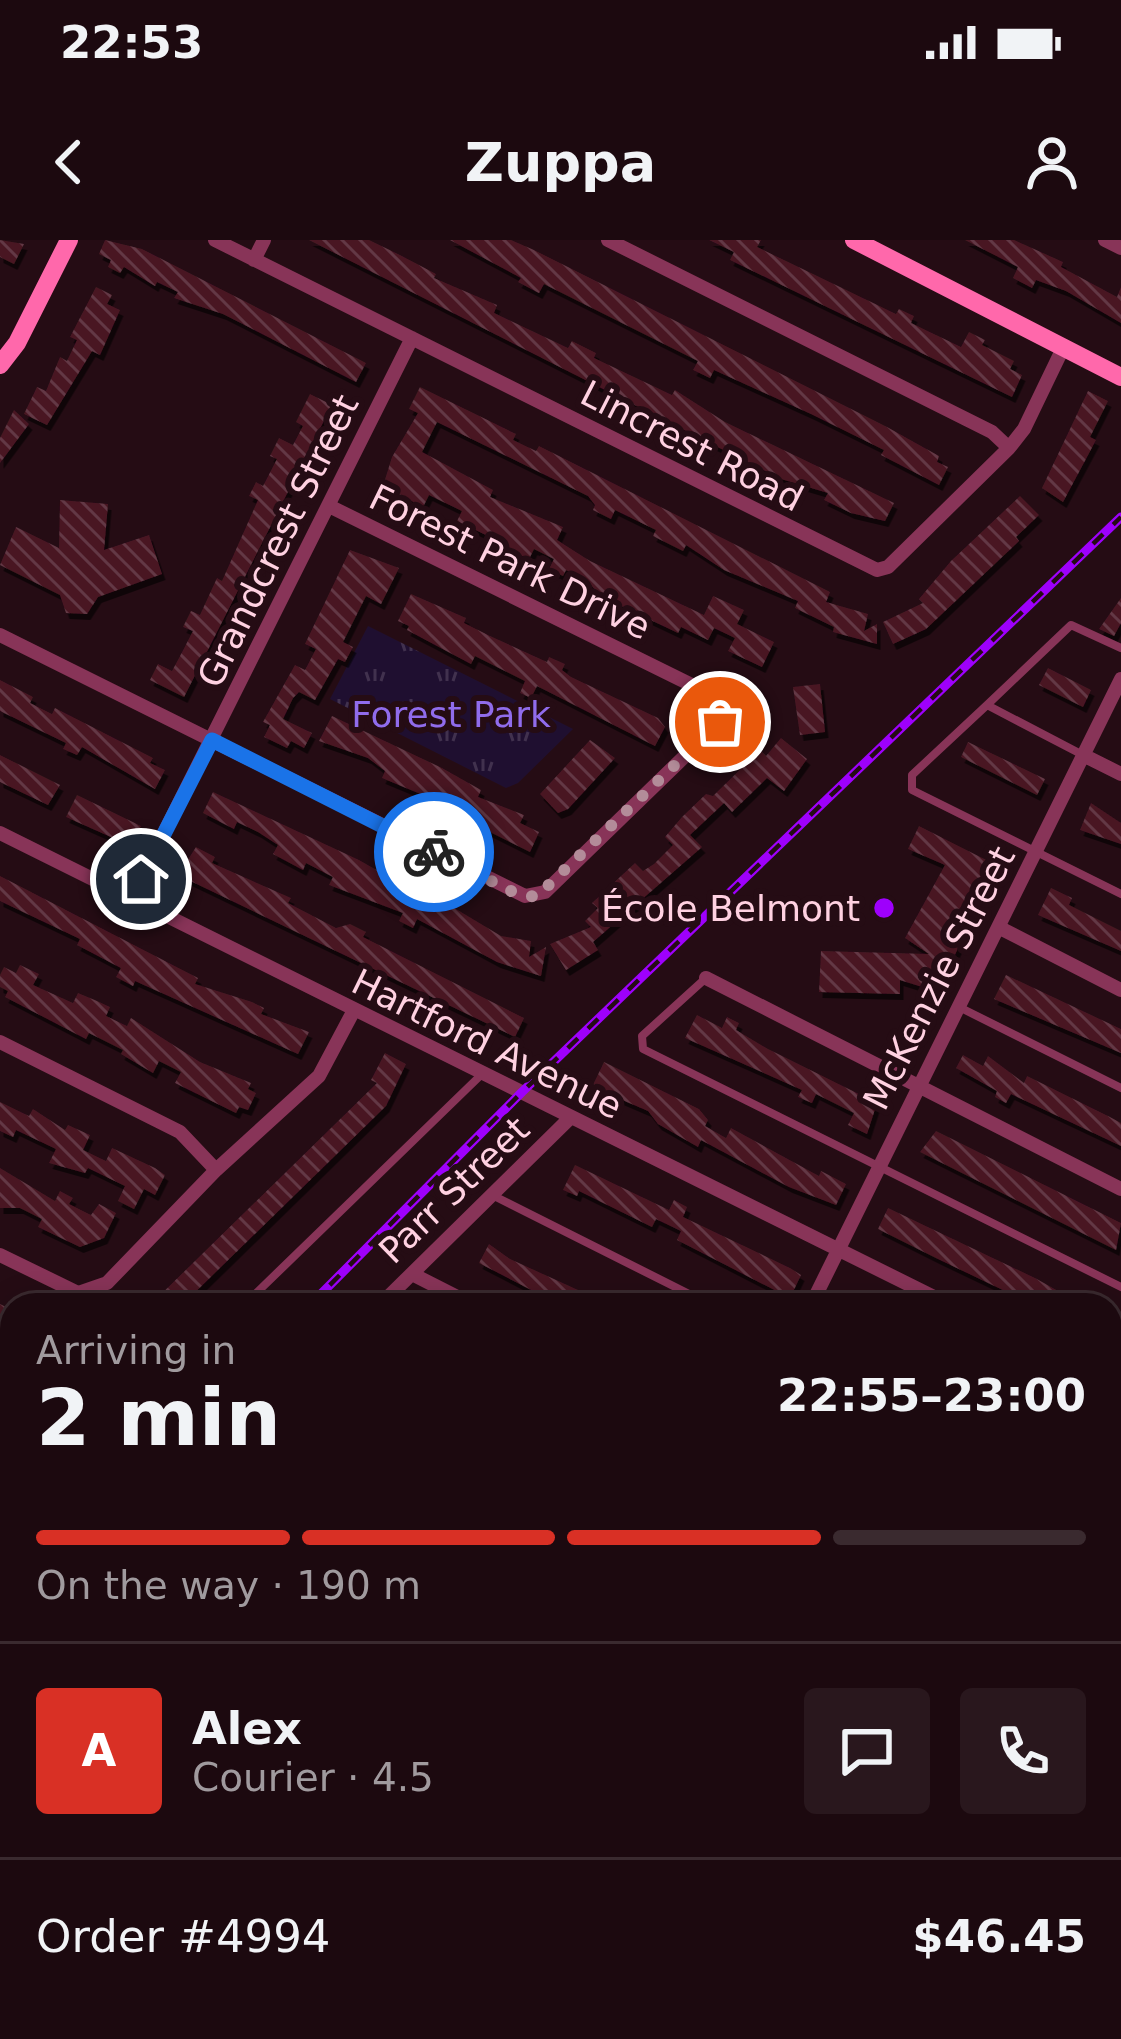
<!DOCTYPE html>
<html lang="en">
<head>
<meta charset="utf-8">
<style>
	body { margin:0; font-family:"DejaVu Sans",sans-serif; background:#29171d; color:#f1f3f6; height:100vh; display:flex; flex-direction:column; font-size:45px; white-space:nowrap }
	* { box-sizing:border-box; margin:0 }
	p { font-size:39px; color:#a09a9e }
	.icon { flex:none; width:66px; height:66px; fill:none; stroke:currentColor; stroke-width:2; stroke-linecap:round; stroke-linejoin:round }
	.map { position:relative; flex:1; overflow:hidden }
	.drawer { position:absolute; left:0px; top:1053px; width:1122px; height:747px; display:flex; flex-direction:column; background:#1c090f; border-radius:36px 36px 0 0; box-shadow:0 6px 30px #0003,0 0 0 3px #3a2a2f }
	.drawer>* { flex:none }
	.pin { position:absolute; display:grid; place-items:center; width:102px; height:102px; color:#fff; margin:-51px; border:6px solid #fff; border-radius:50%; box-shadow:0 3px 12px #0007 }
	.courier { position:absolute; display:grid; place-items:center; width:120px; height:120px; margin:-60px; border:9px solid #1a73e8; border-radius:50%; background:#fff; color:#222; box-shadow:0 3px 15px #0007 }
	.summary em { font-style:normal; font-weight:700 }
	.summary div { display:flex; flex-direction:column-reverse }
	.summary { display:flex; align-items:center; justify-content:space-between; height:204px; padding:0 36px }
	h1 { font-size:78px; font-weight:700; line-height:90px }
	.bar { display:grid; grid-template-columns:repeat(4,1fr); gap:18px 12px; align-content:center; height:144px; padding:0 36px }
	.bar i { height:15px; border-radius:9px; background:#3a2a2f }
	.bar .current { background:#d93025 }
	.bar p { grid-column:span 4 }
	.line { display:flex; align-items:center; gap:30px; padding:0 36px; border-top:3px solid #3a2a2f }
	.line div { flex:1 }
	.round { display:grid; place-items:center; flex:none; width:126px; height:126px; border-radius:12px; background:#29171d }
	.status { display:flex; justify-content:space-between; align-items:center; height:84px; padding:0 60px; background:#1c090f; direction:ltr }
	.status svg { height:33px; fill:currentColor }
	header { display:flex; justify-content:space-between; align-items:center; height:156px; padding:0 36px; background:#1c090f; font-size:54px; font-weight:700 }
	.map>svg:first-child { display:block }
	.park { fill:url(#park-tufts) }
	.building { fill:url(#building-back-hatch); filter:url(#shadow) }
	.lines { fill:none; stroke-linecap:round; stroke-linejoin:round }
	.lane { stroke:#883458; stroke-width:8 }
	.street { stroke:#883458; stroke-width:14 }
	.secondary { stroke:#ff68ab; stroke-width:18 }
	.rail-casing { stroke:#9e00fc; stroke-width:9 }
	.rail { stroke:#250c14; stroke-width:4.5; stroke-dasharray:14; stroke-linecap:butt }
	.done { stroke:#b38c99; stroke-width:12; stroke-dasharray:0 21.6 }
	.route { stroke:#1a73e8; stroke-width:15 }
	.poi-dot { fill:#9e00fc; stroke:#250c14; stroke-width:4.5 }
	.labels { text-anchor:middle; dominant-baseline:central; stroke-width:12; stroke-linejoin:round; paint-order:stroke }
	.street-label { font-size:36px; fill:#ffd1e1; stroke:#250c14 }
	.park-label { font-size:36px; fill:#906cec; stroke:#250c14 }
	.poi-label { font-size:36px; fill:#ffd1e1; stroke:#250c14; text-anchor:end }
</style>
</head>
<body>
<div class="status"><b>22:53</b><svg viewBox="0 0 49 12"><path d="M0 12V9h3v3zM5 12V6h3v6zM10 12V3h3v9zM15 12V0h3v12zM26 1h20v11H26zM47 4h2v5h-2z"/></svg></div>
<header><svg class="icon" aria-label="back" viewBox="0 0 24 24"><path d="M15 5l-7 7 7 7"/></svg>Zuppa<svg class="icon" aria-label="person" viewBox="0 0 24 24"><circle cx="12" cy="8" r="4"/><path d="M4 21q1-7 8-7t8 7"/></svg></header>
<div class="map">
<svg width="1121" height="1799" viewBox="0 0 1121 1799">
	<defs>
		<pattern id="park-tufts" width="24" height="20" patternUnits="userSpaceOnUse" patternTransform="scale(3)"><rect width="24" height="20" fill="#1f0f30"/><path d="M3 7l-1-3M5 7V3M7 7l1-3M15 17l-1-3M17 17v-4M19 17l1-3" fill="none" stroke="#41314e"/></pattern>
		<pattern id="building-back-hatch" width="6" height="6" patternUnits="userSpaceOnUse" patternTransform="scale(3)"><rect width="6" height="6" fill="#481724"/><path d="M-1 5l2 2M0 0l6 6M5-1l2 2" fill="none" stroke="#633844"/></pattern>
		<filter id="shadow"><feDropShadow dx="3.5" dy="6" stdDeviation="0" flood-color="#0009"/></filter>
	</defs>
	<rect width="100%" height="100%" fill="#250c14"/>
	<path class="park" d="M368 386 382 393 573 489 518 543 506 548 330 459Z"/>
	<path class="building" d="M0 0 24 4 14 24 0 17Z
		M105 0 142 9 366 123 356 142 223 74 174 58 178 52 157 42 155 46 124 27 120 33 108 27 111 20 99 14Z
		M309 0H369L400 15 436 34 434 38 497 65 494 73 568 108 572 101 596 113 594 118 672 155 675 150 725 182 894 263 885 281 851 273 824 260 828 253 781 239Z
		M450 0H511L534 10 887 187 939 216 937 222 948 227 939 245 881 215 884 210 811 174 714 130 710 138 693 130 698 121 544 44 539 53 518 42 521 38Z
		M709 0H761L757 7 896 74 899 69 914 76 911 83 961 107 969 92 985 100 982 105 1014 121 1010 129 1022 135 1012 157 730 20 734 12Z
		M965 0H1014L1063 22 1061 27 1117 57 1121 47V83L1066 51 1036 40 1032 48 1013 38 1018 27Z
		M96 47 112 55 107 64 120 70 100 115 92 111 47 185 24 174 37 147 46 151 60 117 67 121 77 100 70 97Z
		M420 147 516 194 513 200 536 211 539 206 830 352 826 362 868 374 864 391 877 384V404L833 392 834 387 795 368 798 361 724 330 686 305 683 311 653 296 656 290 615 270 611 279 593 270 595 265 588 256 437 182 422 212 493 250 490 257 563 287 557 300 590 321 704 375 713 356 744 370 737 384 774 402 762 427 728 411 735 398 714 388 708 400 681 387 678 393 600 356 587 340 566 330 563 336 549 329 554 319 534 309 529 319 490 302 492 298 457 281 462 271 429 255 423 267 383 246 392 217 418 173 409 169Z
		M1088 151 1108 161 1090 197 1096 200 1063 262 1042 248Z
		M310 154 332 165 184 457 150 440 158 424 172 431 179 418 193 391 183 387 191 371 200 375 217 338 222 341 258 260 249 256 256 242 263 246 277 219 270 216 279 198 293 205 303 186 296 182Z
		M14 170 29 184 0 223V198Z
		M1020 256 1039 275 1016 297 1019 301 926 389 893 404 883 382 923 363 919 359 951 321Z
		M60 260 108 264 104 310 149 295 162 334 98 357 87 374 66 373 60 355 0 325 16 287 59 308Z
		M350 310 399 328 381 364 366 356 343 402 353 407 345 422 338 419 315 460 299 452 293 458 283 479 312 493 304 508 291 501 287 508 264 497 270 485 263 482 295 425 305 430 316 409 305 404Z
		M411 354 466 378 464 383 490 396 547 422 549 417 565 424 562 430 571 437 658 478 665 487 655 506 537 446 531 458 520 453 525 441 475 416 471 424 407 390 409 386 398 381Z
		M1121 358V383L1114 396 1099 389Z
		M1048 428 1091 450 1083 467 1039 445Z
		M0 440 33 457 30 463 52 474 55 468 153 518 150 523 165 530 155 549 82 507 77 515 63 509 66 503 0 471Z
		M820 444 825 492 800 495 793 447Z
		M332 476 442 528 481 550 478 557 524 575 520 583 539 592 530 612 456 575 459 570 382 538 385 531 368 518 319 501Z
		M781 498 807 519 784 551 767 538 732 572 724 563 690 595 702 607 593 702 598 710 566 730 550 704 591 687 585 681 598 668 592 663 635 623 643 631 654 624 673 605 665 597 682 577 706 554 713 556 760 510 766 516Z
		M590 500 615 518 568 569 558 573 540 554Z
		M968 502 1045 539 1037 555 961 517Z
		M0 515 60 545 48 565 0 542Z
		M213 552 359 620 431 661 444 667 446 663 501 696 531 701 529 717 546 707 541 736 497 722 417 679 413 688 399 681 403 673 329 645 333 637 306 623 303 630 273 614 278 605 258 592 237 582 234 589 203 573Z
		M77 555 141 586 131 606 66 577Z
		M1091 563 1121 583V604L1080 590Z
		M919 586 996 625 938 752 900 740V754L819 752 821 711 929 714 905 698 945 625 908 609Z
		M196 607 215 617 212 623 291 658 288 663 336 688 350 684 366 692 363 697 524 778 515 797 178 635Z
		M0 636 198 738 195 744 252 762 264 768 261 774 309 792 298 814 135 741 133 746 116 737 121 728 77 705 80 699 0 661Z
		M1051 648 1072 658 1069 665 1121 691V711L1038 675Z
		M20 725 39 734 33 745 73 763 78 753 97 761 110 767 106 776 127 786 131 778 200 822 251 843 248 849 256 853 248 870 239 867 236 873 175 843 181 832 159 821 153 833 121 814 123 810 89 793 86 799 5 757 8 751 0 747V735L4 727 16 733Z
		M1006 735 1121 789V813L994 759Z
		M697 775 722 788 727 777 739 783 736 790 768 809 877 863 867 894 848 885 854 873 816 854 812 863 798 857 802 850 685 798Z
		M385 813 406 824 386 866 182 1065H150L377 843 371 840Z
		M963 815 983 826 988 816 1024 843 1027 836 1108 876 1121 883V906L1011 854 1006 863 995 857 997 851 956 828Z
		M604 822 699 869 708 880 705 886 726 898 731 888 819 936 821 931 846 944 836 965 789 947 701 900 698 907 658 884 648 871 592 847Z
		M0 862 29 876 33 869 65 890 68 885 90 895 83 910 106 921 112 908 155 928 165 935 155 955 144 949 134 969 118 961 125 946 88 928 85 933 49 923 56 909 16 890 13 897 0 891Z
		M936 891 1121 983 1116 1010 920 912Z
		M575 925 669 970 674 960 687 967 683 977 790 1028 801 1035 790 1058 677 1000 681 991 656 979 652 987 579 951 577 956 563 950Z
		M0 928 55 961 60 951 73 958 69 964 91 975 99 964 116 973 104 998 80 1007 38 987 42 979 20 968H0Z
		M888 968 1035 1038 1083 1065H1034L938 1019 878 989Z
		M489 1004 510 1019 611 1065H562L539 1054 479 1023Z
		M0 1064 12 1070V1093L0 1087Z
		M1110 1078 1121 1084V1099L1110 1122Z
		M1110 1189 1121 1195V1221L1110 1242Z
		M16 1788H48L71 1799H39Z
		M222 1788H279L274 1799H244Z
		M436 1788H479L501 1799H459Z
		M621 1788H669L663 1799H644Z
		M819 1788H885L907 1799H841Z
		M1043 1788H1082L1104 1799H1065Z"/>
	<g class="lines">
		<path class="lane" d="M987 465 1071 385 1121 408
			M1081 514 987 465 912 535V550L1121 654
			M706 738 642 796 643 809 1121 1047
			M959 767 1121 848
			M494 956 711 1065
			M244 1065 482 834
			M0 1129 12 1135
			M0 1172 12 1179
			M1110 1264 1121 1270
			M0 1412 12 1400
			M0 1412 12 1417
			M1110 1503 1121 1508
			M0 1617 12 1623
			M1110 1741 1121 1746
			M343 1788 365 1799
			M756 1788 778 1799"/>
		<path class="street" d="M215 0 877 330 888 327 1009 208 1024 189 1064 106
			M608 0 992 192 1009 208
			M1105 0 1121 8
			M254 20 264 0
			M0 395 525 656 545 652 720 482 722 468 712 455 329 266
			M1083 515 1121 534
			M0 593 950 1065
			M131 659 412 98
			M1000 688 1121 750
			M706 738 1121 949
			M0 802 180 892 216 930
			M0 1015 78 1053 107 1043 216 930 319 836 353 772
			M412 1034 473 1065
			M380 1065 570 878
			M811 1065 1121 439
			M1110 1146 1121 1151
			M1110 1383 1121 1389
			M0 1513 12 1519
			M1110 1621 1121 1626
			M0 1701 12 1677
			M0 1719 12 1725
			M139 1788 162 1799
			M550 1788 572 1799"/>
		<path class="secondary" d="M854 0 1121 137
			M0 125 17 103 69 0
			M0 1307 12 1313
			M1110 1437 1121 1415
			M965 1788 987 1799
			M932 1799 937 1788"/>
		<defs>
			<path id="rail" d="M310 1065 522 852 1121 277
				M0 1354 12 1342"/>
		</defs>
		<use href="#rail" class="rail-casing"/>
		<use href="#rail" class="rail"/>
	</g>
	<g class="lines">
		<path class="done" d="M434 612 515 653 536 657 720 482"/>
		<path class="route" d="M141 639 212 500 434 612"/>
	</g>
	<circle class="poi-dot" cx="884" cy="668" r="12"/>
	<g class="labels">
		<g class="street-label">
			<text transform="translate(692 206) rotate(27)">Lincrest Road</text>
			<text transform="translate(278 301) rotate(-64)">Grandcrest Street</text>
			<text transform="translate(510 322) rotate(26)">Forest Park Drive</text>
			<text transform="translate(939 738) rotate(-63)">McKenzie Street</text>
			<text transform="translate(487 804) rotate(26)">Hartford Avenue</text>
			<text transform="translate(454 950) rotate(-44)">Parr Street</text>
		</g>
		<g class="park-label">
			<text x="451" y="474">Forest Park</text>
		</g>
		<g class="poi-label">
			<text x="860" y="668">École Belmont</text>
		</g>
	</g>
</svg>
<div class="pin" style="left:720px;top:482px;background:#ea580c"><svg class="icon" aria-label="bag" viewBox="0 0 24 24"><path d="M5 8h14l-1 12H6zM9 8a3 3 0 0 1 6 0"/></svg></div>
<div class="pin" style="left:141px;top:639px;background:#1f2937"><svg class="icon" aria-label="home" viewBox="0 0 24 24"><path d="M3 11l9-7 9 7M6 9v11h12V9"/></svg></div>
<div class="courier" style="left:434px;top:612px"><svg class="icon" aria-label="bike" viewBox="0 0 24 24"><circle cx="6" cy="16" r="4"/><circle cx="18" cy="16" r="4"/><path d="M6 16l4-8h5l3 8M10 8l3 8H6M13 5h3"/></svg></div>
<section class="drawer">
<div class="summary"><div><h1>2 min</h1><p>Arriving in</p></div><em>22:55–23:00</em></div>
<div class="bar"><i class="current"></i><i class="current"></i><i class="current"></i><i></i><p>On the way · 190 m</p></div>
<div class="line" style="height:216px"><b class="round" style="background:#d93025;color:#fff">A</b><div><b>Alex</b><p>Courier · 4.5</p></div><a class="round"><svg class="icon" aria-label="chat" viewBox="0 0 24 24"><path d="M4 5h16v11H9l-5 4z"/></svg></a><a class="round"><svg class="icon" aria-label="phone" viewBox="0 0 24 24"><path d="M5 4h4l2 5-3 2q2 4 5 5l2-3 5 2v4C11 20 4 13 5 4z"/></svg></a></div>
<div class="line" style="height:156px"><div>Order #4994</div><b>$46.45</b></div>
</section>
</div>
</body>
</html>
